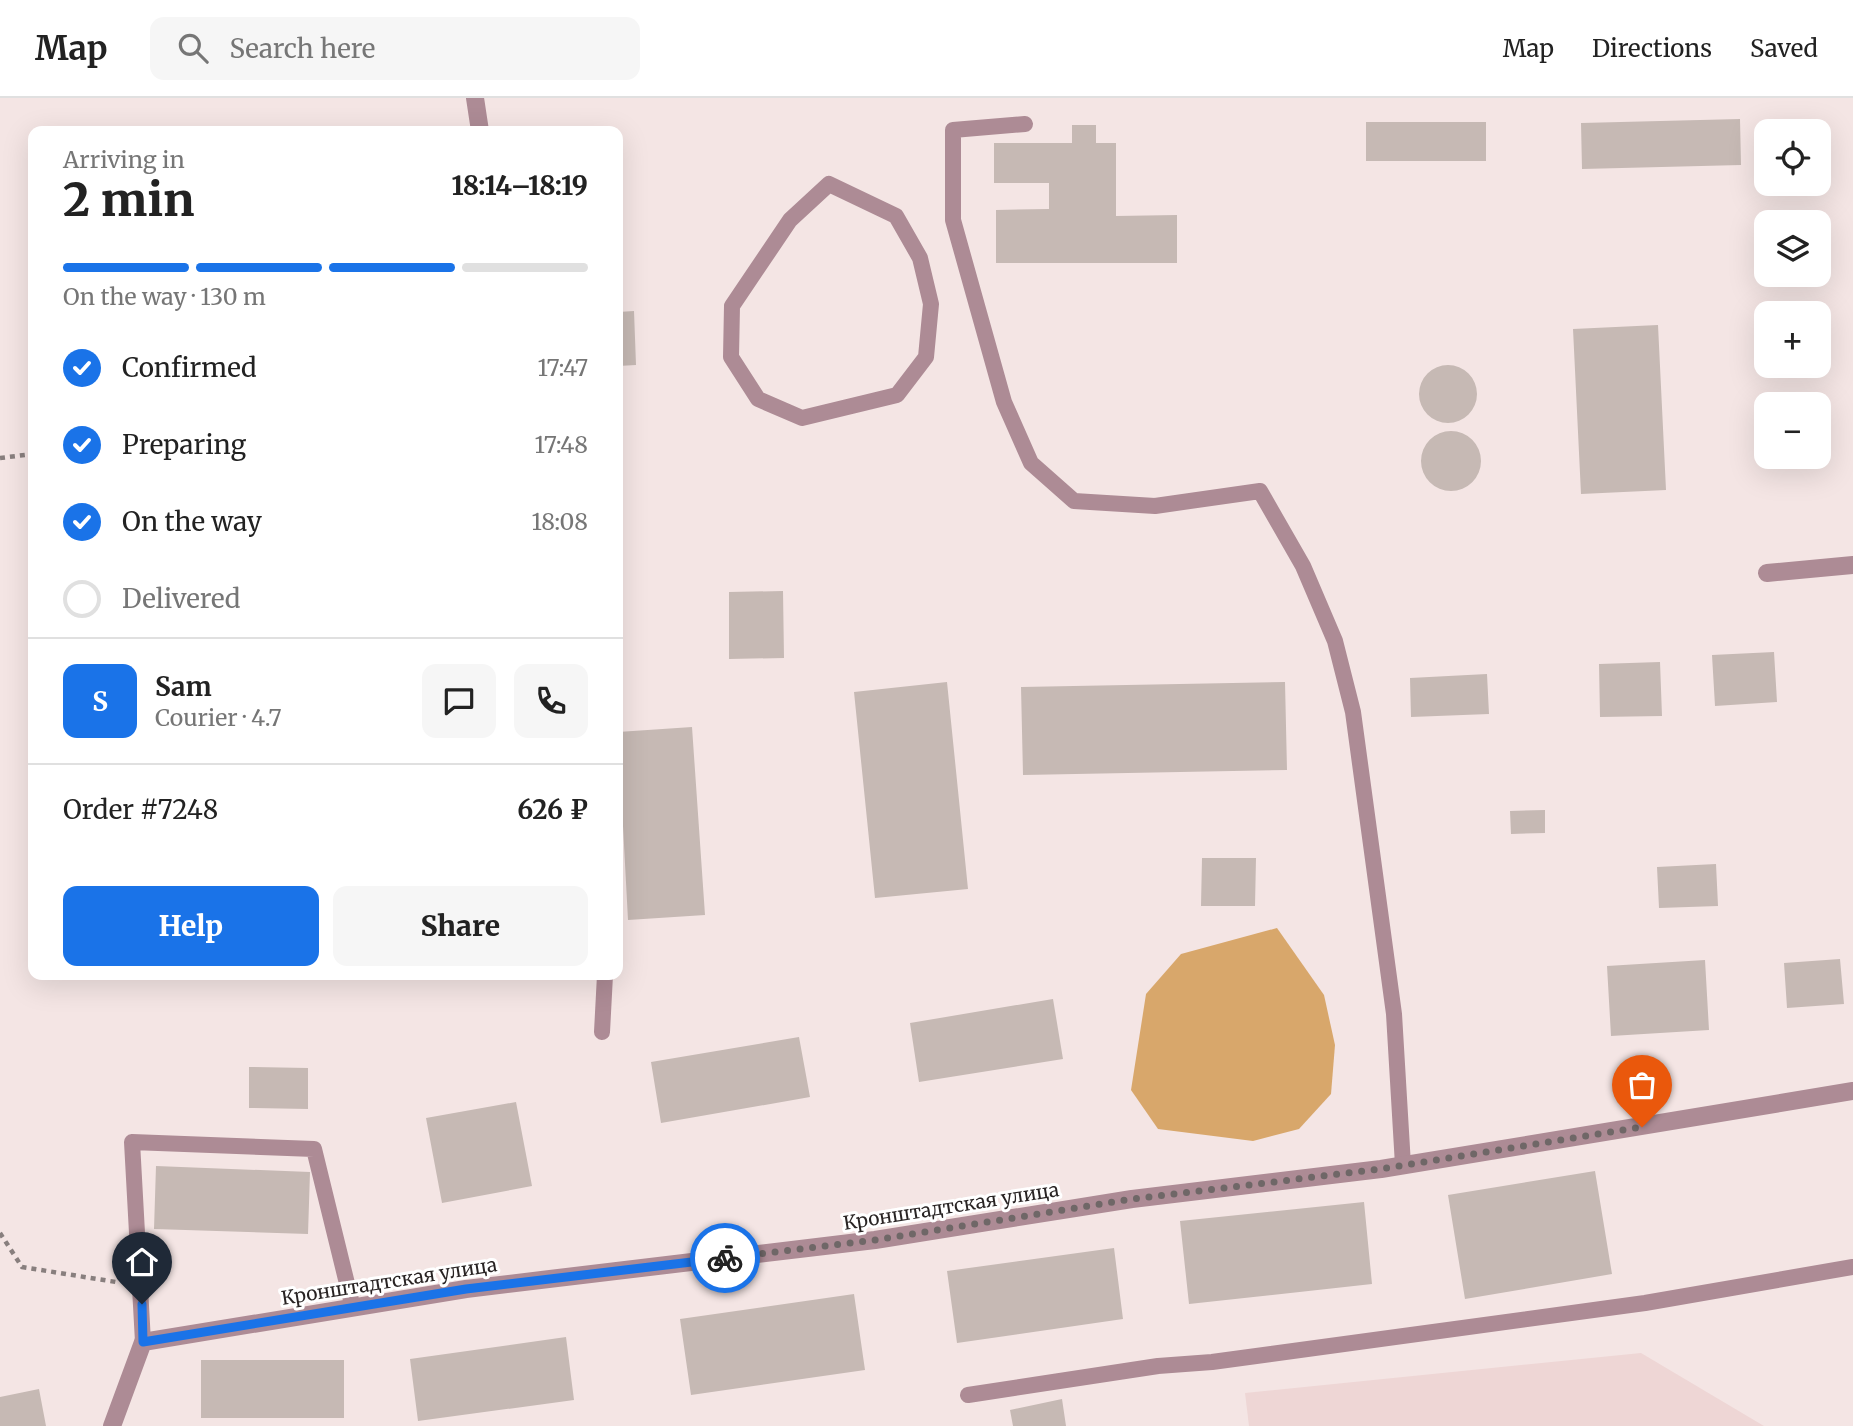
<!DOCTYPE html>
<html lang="en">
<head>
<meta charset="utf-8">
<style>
	body { margin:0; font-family:Merriweather,serif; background:#f6f6f6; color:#222; height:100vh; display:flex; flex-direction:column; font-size:26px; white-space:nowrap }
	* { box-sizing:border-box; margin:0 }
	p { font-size:23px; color:#767676 }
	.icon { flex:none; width:38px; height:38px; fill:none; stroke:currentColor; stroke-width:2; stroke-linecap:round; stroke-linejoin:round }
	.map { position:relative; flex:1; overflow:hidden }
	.drawer { position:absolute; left:28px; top:28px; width:595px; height:854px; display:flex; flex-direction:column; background:#fff; border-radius:14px; box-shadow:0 7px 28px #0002 }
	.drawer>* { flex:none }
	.fabs { position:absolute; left:1754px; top:21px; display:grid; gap:14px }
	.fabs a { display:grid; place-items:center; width:77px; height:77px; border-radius:14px; background:#fff; box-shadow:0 7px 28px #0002; font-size:35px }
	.pin { position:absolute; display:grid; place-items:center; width:60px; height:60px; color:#fff; margin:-72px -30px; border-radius:50% 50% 50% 0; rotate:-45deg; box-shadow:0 0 7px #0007 }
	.pin .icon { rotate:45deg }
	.courier { position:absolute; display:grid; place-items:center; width:70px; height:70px; margin:-35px; border:5px solid #1a73e8; border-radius:50%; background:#fff; color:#222; box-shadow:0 2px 9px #0007 }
	.overview em { font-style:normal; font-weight:800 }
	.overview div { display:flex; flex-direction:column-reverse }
	.overview { display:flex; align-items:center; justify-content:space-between; height:119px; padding:0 35px }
	h1 { font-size:46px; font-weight:800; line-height:52px }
	.bar { display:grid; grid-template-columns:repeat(4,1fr); gap:10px 7px; align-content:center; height:84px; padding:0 35px }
	.bar i { height:9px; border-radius:5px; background:#e0e0e0 }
	.bar .selected { background:#1a73e8 }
	.bar p { grid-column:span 4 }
	.line { display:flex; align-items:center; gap:18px; padding:0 35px; border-top:2px solid #e0e0e0 }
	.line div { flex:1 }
	.round { display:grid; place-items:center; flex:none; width:74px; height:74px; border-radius:14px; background:#f6f6f6 }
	ol { padding:0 35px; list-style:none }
	li { display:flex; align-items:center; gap:21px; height:77px }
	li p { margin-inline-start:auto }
	li .icon { padding:7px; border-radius:50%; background:#1a73e8; color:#fff; stroke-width:4 }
	li:last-child { color:#767676 }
	li i { width:38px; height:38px; border:4px solid #e0e0e0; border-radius:50% }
	.primary-button { display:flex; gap:14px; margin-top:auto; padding:14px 35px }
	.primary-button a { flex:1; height:80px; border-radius:14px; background:#1a73e8; color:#fff; font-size:28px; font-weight:800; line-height:80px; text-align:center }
	.primary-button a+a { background:#f6f6f6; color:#222 }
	header { display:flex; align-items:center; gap:42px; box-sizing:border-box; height:98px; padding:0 35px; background:#fff; border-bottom:2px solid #e0e0e0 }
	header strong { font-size:33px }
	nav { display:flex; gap:38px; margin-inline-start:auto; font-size:24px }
	.search { width:490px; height:63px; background:#f6f6f6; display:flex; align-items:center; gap:18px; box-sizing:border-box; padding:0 24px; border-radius:14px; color:#767676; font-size:26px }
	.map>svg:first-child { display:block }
	.built { fill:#eed6d5 }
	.forest { fill:#d8a76b }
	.building { fill:#c6b9b4 }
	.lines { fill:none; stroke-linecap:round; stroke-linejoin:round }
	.path { stroke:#887f7e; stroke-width:4.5; stroke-dasharray:5 5; stroke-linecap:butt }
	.lane { stroke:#ad8b95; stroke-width:16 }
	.street { stroke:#ad8b95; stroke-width:18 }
	.done { stroke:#6f6767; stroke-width:7; stroke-dasharray:0 12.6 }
	.route { stroke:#1a73e8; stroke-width:9 }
	.labels { text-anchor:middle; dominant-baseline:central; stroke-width:6; stroke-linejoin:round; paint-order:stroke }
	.street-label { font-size:19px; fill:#282323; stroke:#fff }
</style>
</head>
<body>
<header>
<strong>Map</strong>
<div class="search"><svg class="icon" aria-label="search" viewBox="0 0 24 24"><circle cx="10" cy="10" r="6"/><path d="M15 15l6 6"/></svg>Search here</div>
<nav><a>Map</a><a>Directions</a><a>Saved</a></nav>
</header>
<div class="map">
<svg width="1853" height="1328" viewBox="0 0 1853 1328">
	<rect width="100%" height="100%" fill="#f4e5e4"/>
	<path class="built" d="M1641 1255 1764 1328H1249L1245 1295Z"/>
	<path class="forest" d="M1277 830 1324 897 1335 947 1331 996 1299 1031 1253 1043 1158 1031 1131 992 1146 896 1181 856Z"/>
	<path class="building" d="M1740 21 1741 67 1582 71 1581 25Z
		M1366 24H1486V63H1366Z
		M1072 27H1096V45H1116V118L1177 117V165H996V112L1049 111V85H994V45H1072Z
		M634 213 636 267 618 268V214Z
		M1658 227 1666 392 1581 396 1573 231Z
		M1419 296a29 29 0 1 1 58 0a29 29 0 1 1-58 0Z
		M1421 363a30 30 0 1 1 60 0a30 30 0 1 1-60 0Z
		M783 493 784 560 729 561V494Z
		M1774 554 1777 604 1715 608 1712 557Z
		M1660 564 1662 618 1600 619 1599 566Z
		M1487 576 1489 616 1411 619 1410 580Z
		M947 584 968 791 875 800 854 594Z
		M1285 584 1287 672 1023 677 1021 589Z
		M692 629 705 817 628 822 618 634Z
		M1545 712V735L1511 736 1510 713Z
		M1202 760H1256L1255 808H1201Z
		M1716 766 1718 808 1659 810 1657 769Z
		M1840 861 1844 906 1787 910 1784 865Z
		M1705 862 1709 932 1611 938 1607 868Z
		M1053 901 1063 961 919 984 910 925Z
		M799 939 810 999 661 1025 651 964Z
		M249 969 308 970V1011L249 1010Z
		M516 1004 532 1088 442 1105 426 1020Z
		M156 1068 310 1074 308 1136 154 1131Z
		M1595 1073 1612 1176 1465 1201 1448 1097Z
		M1364 1104 1372 1186 1189 1206 1180 1123Z
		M1114 1150 1123 1221 957 1245 947 1173Z
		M854 1196 865 1272 691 1297 680 1221Z
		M566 1239 574 1302 418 1323 410 1261Z
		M201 1262H344V1320H201Z
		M39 1291 46 1328H0V1299Z
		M1062 1301 1066 1328H1013L1010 1312Z"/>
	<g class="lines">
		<path class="path" d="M0 360 33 356
			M0 1135 22 1169 116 1184"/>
		<path class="lane" d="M1025 26 953 32V122L1004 304 1031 365 1074 403 1155 408 1260 393 1303 468 1335 543 1353 614 1394 916 1403 1067
			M829 86 896 118 920 160 931 206 926 259 897 297 802 320 758 301 731 259 732 208 790 122Z
			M602 934 605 877
			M143 1244 132 1044 314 1051 353 1210
			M968 1297 1158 1268 1212 1264 1645 1205 1853 1169"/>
		<path class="street" d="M475 0 480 33
			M1767 475 1853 467
			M112 1328 143 1244 466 1191 875 1142 1132 1101 1381 1071 1853 993"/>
	</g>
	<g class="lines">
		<path class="done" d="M725 1160 875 1142 1132 1101 1381 1071 1642 1029"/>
		<path class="route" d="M142 1206 143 1244 466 1191 725 1160"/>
	</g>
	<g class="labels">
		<g class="street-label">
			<text transform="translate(951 1108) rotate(-9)">Кронштадтская улица</text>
			<text transform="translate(389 1183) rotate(-9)">Кронштадтская улица</text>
		</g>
	</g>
</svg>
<div class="fabs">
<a><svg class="icon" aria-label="locate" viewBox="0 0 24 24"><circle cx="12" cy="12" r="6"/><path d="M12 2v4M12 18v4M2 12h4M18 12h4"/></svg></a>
<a><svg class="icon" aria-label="layers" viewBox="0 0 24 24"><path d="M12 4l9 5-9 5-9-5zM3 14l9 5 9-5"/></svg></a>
<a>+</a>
<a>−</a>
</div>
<div class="pin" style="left:1642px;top:1029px;background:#ea580c"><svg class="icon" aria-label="bag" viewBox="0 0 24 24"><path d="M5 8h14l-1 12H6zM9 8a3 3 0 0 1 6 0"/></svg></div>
<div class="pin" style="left:142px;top:1206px;background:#1f2937"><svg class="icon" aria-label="home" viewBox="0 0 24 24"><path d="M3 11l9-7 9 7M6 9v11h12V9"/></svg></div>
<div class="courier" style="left:725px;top:1160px"><svg class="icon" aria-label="bike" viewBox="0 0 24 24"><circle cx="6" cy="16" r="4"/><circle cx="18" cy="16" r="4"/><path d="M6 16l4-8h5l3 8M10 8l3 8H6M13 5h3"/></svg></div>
<section class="drawer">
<div class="overview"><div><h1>2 min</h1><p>Arriving in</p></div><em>18:14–18:19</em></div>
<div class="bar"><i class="selected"></i><i class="selected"></i><i class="selected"></i><i></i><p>On the way · 130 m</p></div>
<ol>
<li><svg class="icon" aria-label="check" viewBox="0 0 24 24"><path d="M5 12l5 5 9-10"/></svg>Confirmed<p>17:47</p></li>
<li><svg class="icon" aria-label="check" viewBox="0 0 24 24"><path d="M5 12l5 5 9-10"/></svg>Preparing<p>17:48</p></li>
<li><svg class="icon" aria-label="check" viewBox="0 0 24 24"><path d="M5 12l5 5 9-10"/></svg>On the way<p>18:08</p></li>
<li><i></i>Delivered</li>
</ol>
<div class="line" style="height:126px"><b class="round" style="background:#1a73e8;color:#fff">S</b><div><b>Sam</b><p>Courier · 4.7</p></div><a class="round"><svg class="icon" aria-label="chat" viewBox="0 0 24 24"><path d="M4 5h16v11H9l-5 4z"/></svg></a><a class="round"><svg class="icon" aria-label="phone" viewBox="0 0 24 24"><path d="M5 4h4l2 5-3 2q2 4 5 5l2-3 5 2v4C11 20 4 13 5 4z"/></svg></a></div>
<div class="line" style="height:91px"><div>Order #7248</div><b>626 ₽</b></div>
<div class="primary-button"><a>Help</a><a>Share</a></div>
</section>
</div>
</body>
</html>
